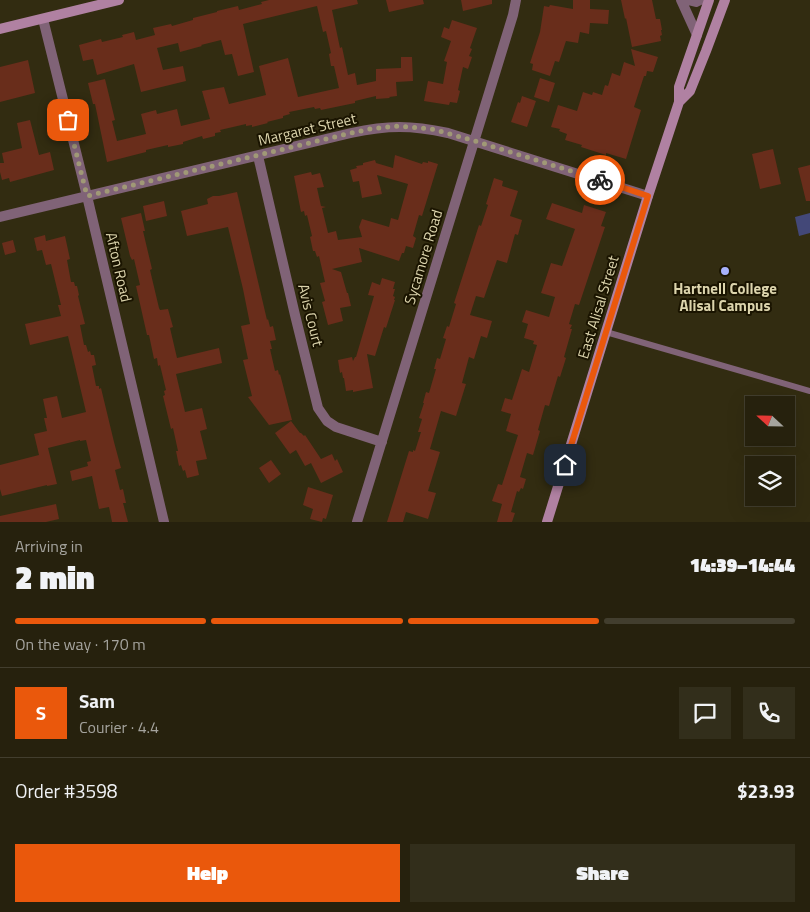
<!DOCTYPE html>
<html lang="en">
<head>
<meta charset="utf-8">
<style>
	body { margin:0; font-family:"Titillium Web",sans-serif; background:#322e1b; color:#f1f3f6; height:100vh; display:flex; flex-direction:column; font-size:19px; white-space:nowrap }
	* { box-sizing:border-box; margin:0 }
	p { font-size:16px; color:#a4a39d }
	.icon { flex:none; width:28px; height:28px; fill:none; stroke:currentColor; stroke-width:2; stroke-linecap:round; stroke-linejoin:round }
	.map { position:relative; height:522px; overflow:hidden }
	.drawer { display:flex; flex-direction:column; background:#26210d; flex:1 }
	.drawer>* { flex:none }
	.needle { width:32px; rotate:292deg }
	.tools { position:absolute; left:745px; top:396px; display:grid; gap:10px }
	.tools a { display:grid; place-items:center; width:50px; height:50px; border-radius:0px; background:#26210d; box-shadow:0 5px 20px #0002,0 0 0 1px #423e2e; font-size:25px }
	.pin { position:absolute; display:grid; place-items:center; width:42px; height:42px; color:#fff; margin:-21px; border-radius:10px; box-shadow:0 2px 8px #0006 }
	.courier { position:absolute; display:grid; place-items:center; width:50px; height:50px; margin:-25px; border:4px solid #ea580c; border-radius:50%; background:#fff; color:#222; box-shadow:0 1px 6px #0007 }
	.summary em { font-style:normal; font-weight:800 }
	.summary div { display:flex; flex-direction:column-reverse }
	.summary { display:flex; align-items:center; justify-content:space-between; height:85px; padding:0 15px }
	h1 { font-size:32px; font-weight:800; line-height:38px }
	.bar { display:grid; grid-template-columns:repeat(4,1fr); gap:8px 5px; align-content:center; height:60px; padding:0 15px }
	.bar i { height:6px; border-radius:4px; background:#423e2e }
	.bar .selected { background:#ea580c }
	.bar p { grid-column:span 4 }
	.line { display:flex; align-items:center; gap:12px; padding:0 15px; border-top:1px solid #423e2e }
	.line div { flex:1 }
	.round { display:grid; place-items:center; flex:none; width:52px; height:52px; border-radius:0px; background:#322e1b }
	.primary-button { display:flex; gap:10px; margin-top:auto; padding:10px 15px }
	.primary-button a { flex:1; height:58px; border-radius:0px; background:#ea580c; color:#fff; font-size:20px; font-weight:800; line-height:58px; text-align:center }
	.primary-button a+a { background:#322e1b; color:#f1f3f6 }
	.map>svg:first-child { display:block }
	.green { fill:#434878 }
	.building { fill:#692d1b }
	.lines { fill:none; stroke-linecap:round; stroke-linejoin:round }
	.lane { stroke:#806377; stroke-width:6 }
	.street { stroke:#806377; stroke-width:10 }
	.secondary { stroke:#b081a2; stroke-width:10 }
	.done { stroke:#a09976; stroke-width:5; stroke-dasharray:0 9 }
	.route { stroke:#ea580c; stroke-width:6 }
	.poi-dot { fill:#a7b1fc; stroke:#1a1400; stroke-width:2 }
	.labels { text-anchor:middle; dominant-baseline:central; stroke-width:4; stroke-linejoin:round; paint-order:stroke }
	.street-label { font-size:15px; fill:#dcd4ac; stroke:#1a1400 }
	.poi-label { font-size:15px; font-weight:bold; fill:#dcd4ac; stroke:#1a1400 }
</style>
</head>
<body>
<div class="map">
<svg width="810" height="522" viewBox="0 0 810 522">
	<rect width="100%" height="100%" fill="#322c11"/>
	<path class="green" d="M810 213V233L799 236 795 217Z"/>
	<path class="building" d="M269 0H357L358 4 332 10 340 48 342 47 348 75 355 73 357 85 376 81V69L401 68V57H412L413 81 396 82 397 96 389 97 390 98 376 99V96L355 101V103L321 110 320 108 315 109 314 107 289 112 290 114 283 116V118L267 122 268 123 252 127V125L246 126V124L220 130 221 132 215 133V136L203 139 202 136 183 142V144L168 147V145L146 150V152L107 162 95 104H93L88 83 105 79 115 120 112 121 117 141 146 134 141 114 156 110 157 114 177 109 181 126 210 119 202 91 224 87 229 104 266 95 259 66 288 58 298 97 339 88 334 66H331L329 54 331 53 326 31 323 32 317 6 243 24 254 72 238 76 232 54 225 55 221 40 201 45 202 46 180 52 178 43 157 48 163 70 183 66 186 81 141 92 134 64 97 75 93 59 83 61 79 45 101 39 102 42 123 37 122 35 134 32 136 40 155 35 153 28 171 24 172 26 193 20V18L217 12V11L238 6 239 10 262 4 261 2Z
		M386 0H423L424 4 389 12Z
		M461 0H492V4L463 11Z
		M573 0H590V9L609 10 608 24 590 23 589 34 580 32 578 43 566 41 559 62 555 61 550 76 532 70 533 64 530 63 540 32 544 6 549 7 550 5 573 9Z
		M621 0H652L656 19H660L662 30H661L662 35 660 36 661 41 632 47 626 18 625 19Z
		M452 20 477 28 470 48 472 49 469 56 472 57 468 69 463 67 458 90 460 91 457 103 450 102 449 105 424 101 428 81 443 84 447 62 444 61 451 41 441 37 444 27 449 29Z
		M631 49 658 57 653 72 647 71 646 76H644L634 107 641 110 626 159 606 153V155L581 147 582 145 565 140 567 134 559 131 560 129 551 127 558 105 577 111 583 92 592 95 593 92 602 95 605 85 608 86 612 73 620 76 624 62 635 66Z
		M28 60 35 93 0 102V67Z
		M540 78 555 83 549 102 534 97Z
		M522 96 536 101 527 127 511 122 518 102 520 103Z
		M30 120 39 155 50 152 54 170 10 182 9 178 2 180 0 172V163H4L2 153 22 148 17 123Z
		M773 149 781 184 760 189 752 154Z
		M395 155 422 164 423 162 428 163V161L438 164 422 216 419 215 413 236 416 238 413 248 406 246 404 253H402L399 261 359 248 362 262 332 269 341 272 347 293H348L351 306 340 308 343 321 328 325 322 302 325 301 320 283 325 282 319 256 317 257 315 251H313L310 237 312 236 307 215 305 216 304 211 301 212 294 176 311 172 312 175 320 173 324 187 317 188 321 206 326 207 322 208 328 233 336 231 338 240 362 237 359 227 362 219 389 227 391 218 398 220 408 184 377 175 382 194 362 198 359 181 353 182 350 170 357 168 356 166 363 165V163L375 160 376 163 393 168Z
		M810 165V201H806L798 168Z
		M494 178 503 181 502 186 518 191 510 216 522 220 518 235 515 234 507 263 497 260 484 298 476 296 470 315 492 321 487 338 481 336 474 359 469 357 462 383 466 384 456 416 441 411 430 449 440 452 428 491 436 493 428 519 406 512 403 522H387L409 451 413 452V450L415 451 421 432H418L422 419 419 418 424 403H423L426 392 429 393 436 369H434L437 358 440 359 446 339 443 338 447 326 449 327 456 304 454 303 479 225 481 226 488 205 486 204Z
		M237 192 267 320 268 319 270 327 273 326 276 340 270 341 272 349H270L275 371 278 370 279 375 280 374 292 420 269 425 248 397 252 396 243 360 248 359 241 326 250 324 243 289 228 227 187 236 181 211 208 204 207 199 213 196H219Z
		M164 201 167 216 146 221 143 206Z
		M552 203 582 213 584 205 606 212 601 226 605 227 579 305 575 304 569 324 572 325 570 329H572L564 357 566 358 560 377 558 376 549 406 545 405 538 430 540 431 533 455 527 453 520 477 526 479 523 489 521 488 519 492 517 491 511 512 515 513 512 522H497L502 504 492 501 498 484 502 485 518 435 506 431 511 414 501 411 505 398 512 400 522 369 529 372 537 345 533 344 534 341 524 338 528 324 522 322 526 310 549 317 555 297 541 293 551 263 562 266 575 229 546 219Z
		M141 213 145 231H143L152 269 150 270 159 308 160 310 168 309 173 327 170 328 177 358 219 348 222 363 176 374 185 412 202 408 207 429 200 431 207 459 196 461 199 475 187 478 185 470 183 471 181 465 179 466 176 451H178L173 428 171 429 163 396 165 395 164 391 166 390 160 365 158 366 157 358 154 359 149 335H147L136 286 140 285 134 259 132 260 130 256 121 218Z
		M45 235 46 241 65 236 70 259 67 260 71 282H74L75 286H77L79 295 78 296 85 324 80 325 84 345H86L88 352 90 351 91 355H94L96 365 92 366 96 386H99V389L101 388 114 442 121 468 115 470 120 490 123 489 126 503H123L128 522H112L109 507 99 509 92 476 72 481 70 471 88 466 87 462 91 461 86 440 80 441V440L48 448 57 484 47 486V485L2 496 0 489V465L39 455 34 434 47 431 44 418H47L43 399 57 396 62 418 86 412 68 336 30 345 25 324 61 316 58 305H61L51 264 46 265 42 250 37 251 34 238Z
		M13 240 16 252 5 255 2 243Z
		M382 278 395 282 393 289H395L393 296 395 297 394 300H395L386 328 384 327 375 356 367 354 373 388 353 392V390L346 391 344 378H343L342 372 340 373 338 360 352 357 353 361 355 357H356L374 296 368 295 372 282 380 285Z
		M291 421 300 433H301L304 436 305 435 321 459 332 454 335 461 337 459 343 472 321 483 311 463 305 466 296 450 290 454 275 433Z
		M271 460 281 474 269 483 259 468Z
		M308 487 333 495 326 519 323 518 322 522 310 519 313 509 303 505Z
		M56 504 59 519 46 522H0V516Z"/>
	<g class="lines">
		<path class="lane" d="M606 332 810 391"/>
		<path class="street" d="M681 0 697 35
			M688 0 696 2 700 0
			M43 19 87 196 164 522
			M258 156 295 315 318 408 327 421 336 427 382 442
			M0 217 351 133C388 125 411 125 448 133L648 196
			M357 522 513 15 516 0"/>
		<path class="secondary" d="M0 29 119 0
			M679 102 690 91 706 51 725 0
			M547 522 648 196 679 102V87L709 0"/>
	</g>
	<g class="lines">
		<path class="done" d="M68 120 87 196 351 133 370 129 395 126 432 129 475 141 600 180"/>
		<path class="route" d="M565 465 648 196 600 180"/>
	</g>
	<circle class="poi-dot" cx="725" cy="271" r="5"/>
	<g class="labels">
		<g class="street-label">
			<text transform="translate(307 129) rotate(-13)">Margaret Street</text>
			<text transform="translate(423 257) rotate(-73)">Sycamore Road</text>
			<text transform="translate(119 267) rotate(77)">Afton Road</text>
			<text transform="translate(598 307) rotate(-73)">East Alisal Street</text>
			<text transform="translate(311 315) rotate(76)">Avis Court</text>
		</g>
		<g class="poi-label">
			<text x="725" y="288">Hartnell College<tspan x="725" dy="17">Alisal Campus</tspan></text>
		</g>
	</g>
</svg>
<div class="tools">
<a><svg class="needle" viewBox="-14 -14 28 28"><path d="M0-13l5 13h-10z" fill="#e53935"/><path d="M0 13l5-13h-10z" fill="#a4a39d"/></svg></a>
<a><svg class="icon" aria-label="layers" viewBox="0 0 24 24"><path d="M12 4l9 5-9 5-9-5zM3 14l9 5 9-5"/></svg></a>
</div>
<div class="pin" style="left:68px;top:120px;background:#ea580c"><svg class="icon" aria-label="bag" viewBox="0 0 24 24"><path d="M5 8h14l-1 12H6zM9 8a3 3 0 0 1 6 0"/></svg></div>
<div class="pin" style="left:565px;top:465px;background:#1f2937"><svg class="icon" aria-label="home" viewBox="0 0 24 24"><path d="M3 11l9-7 9 7M6 9v11h12V9"/></svg></div>
<div class="courier" style="left:600px;top:180px"><svg class="icon" aria-label="bike" viewBox="0 0 24 24"><circle cx="6" cy="16" r="4"/><circle cx="18" cy="16" r="4"/><path d="M6 16l4-8h5l3 8M10 8l3 8H6M13 5h3"/></svg></div>
</div>
<section class="drawer">
<div class="summary"><div><h1>2 min</h1><p>Arriving in</p></div><em>14:39–14:44</em></div>
<div class="bar"><i class="selected"></i><i class="selected"></i><i class="selected"></i><i></i><p>On the way · 170 m</p></div>
<div class="line" style="height:90px"><b class="round" style="background:#ea580c;color:#fff">S</b><div><b>Sam</b><p>Courier · 4.4</p></div><a class="round"><svg class="icon" aria-label="chat" viewBox="0 0 24 24"><path d="M4 5h16v11H9l-5 4z"/></svg></a><a class="round"><svg class="icon" aria-label="phone" viewBox="0 0 24 24"><path d="M5 4h4l2 5-3 2q2 4 5 5l2-3 5 2v4C11 20 4 13 5 4z"/></svg></a></div>
<div class="line" style="height:65px"><div>Order #3598</div><b>$23.93</b></div>
<div class="primary-button"><a>Help</a><a>Share</a></div>
</section>
</body>
</html>
